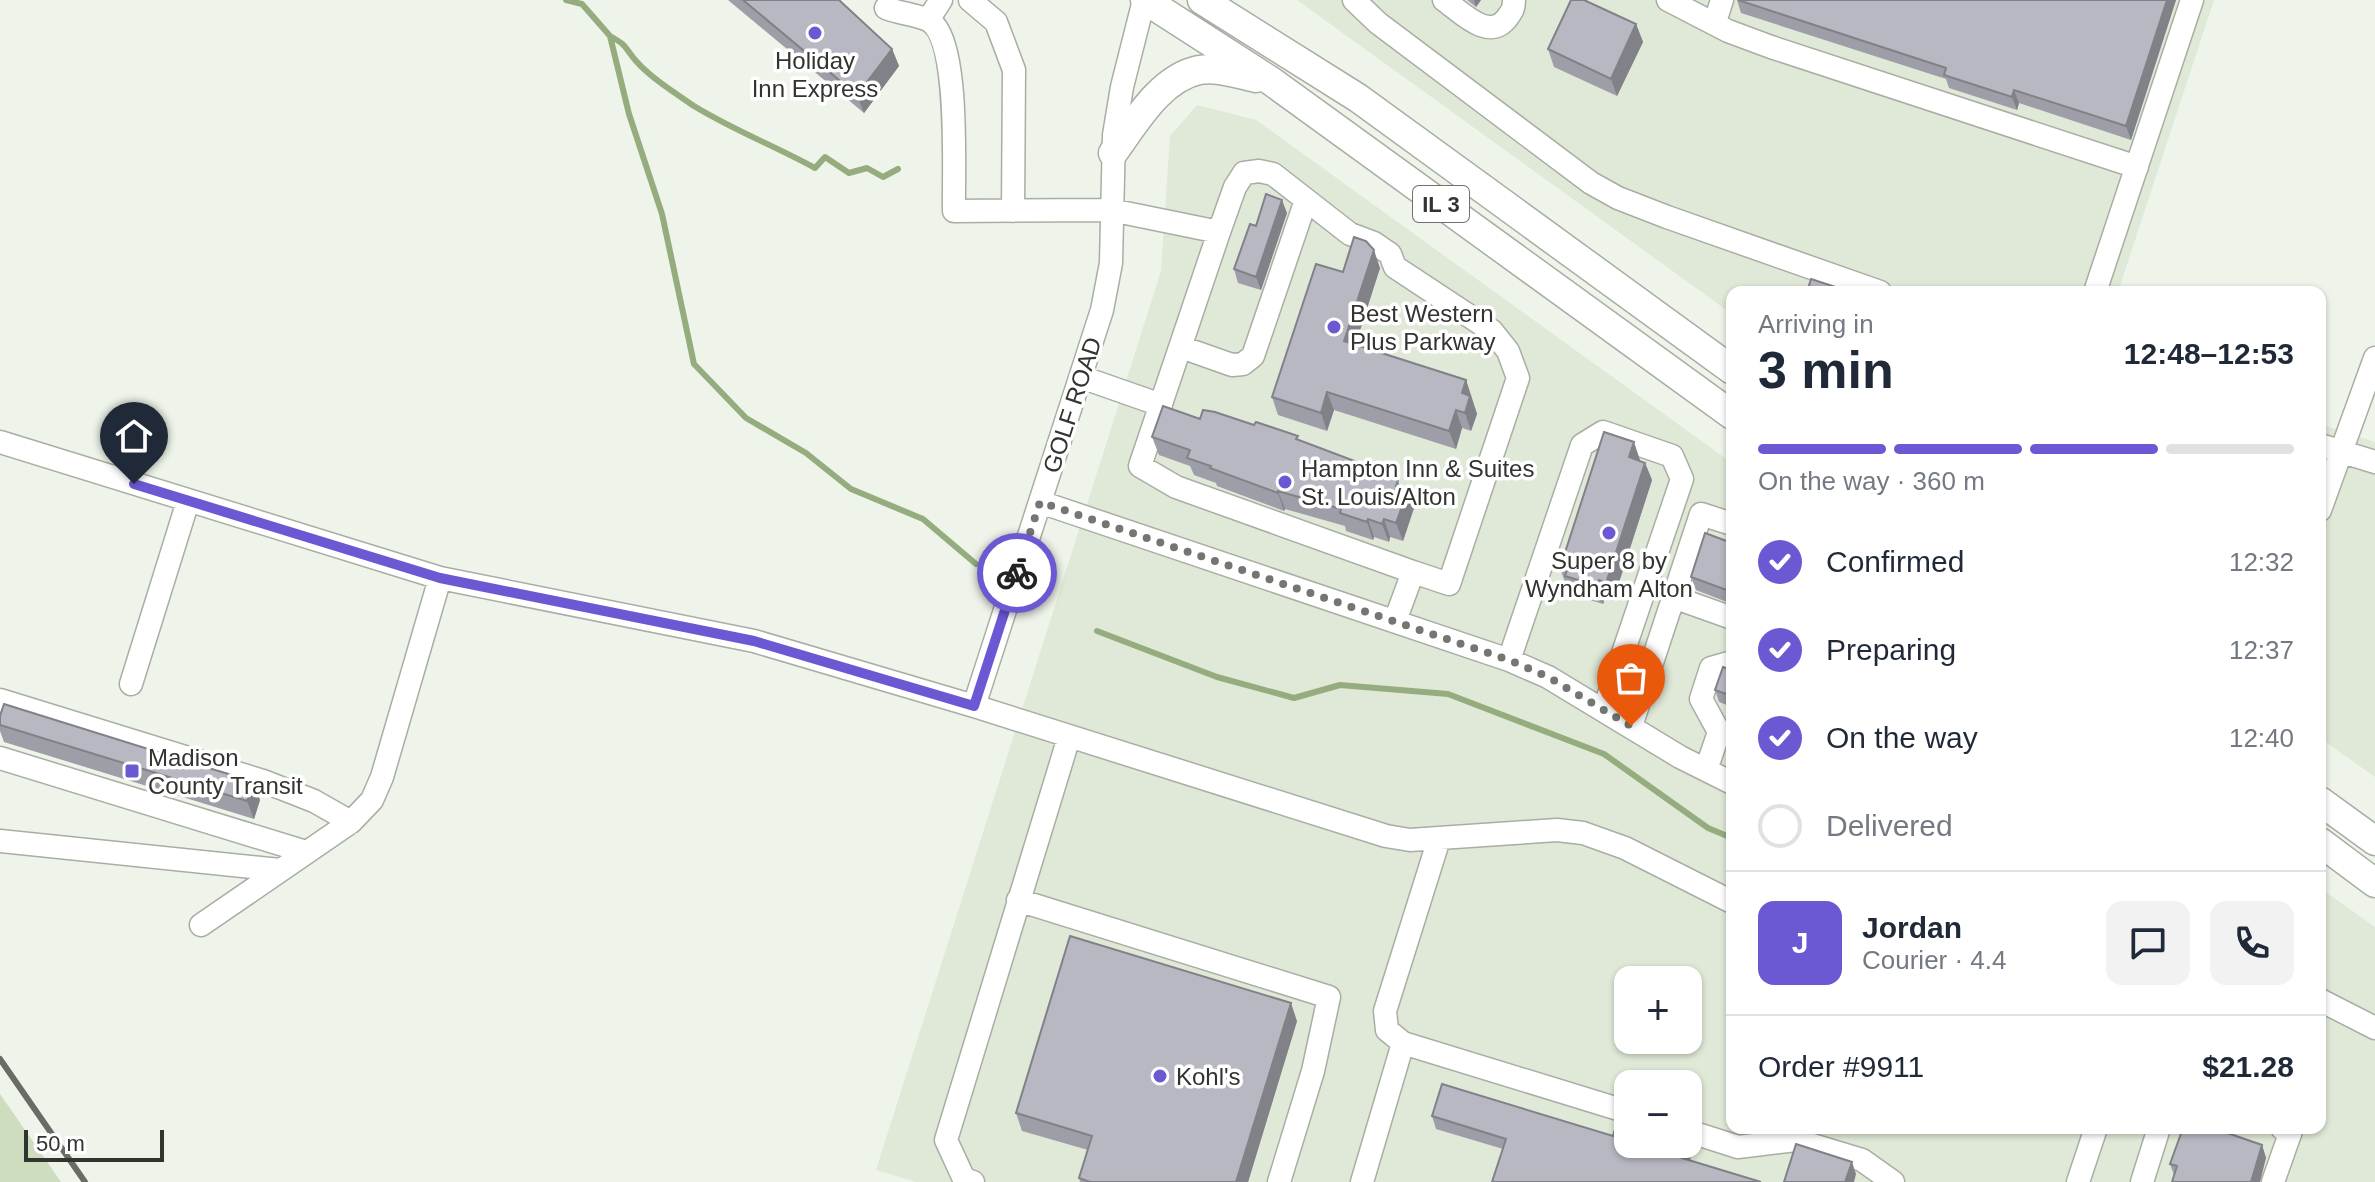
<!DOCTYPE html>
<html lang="en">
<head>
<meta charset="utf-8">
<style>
	body { margin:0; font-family:Arial,sans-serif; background:#f2f2f3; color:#1f2937; height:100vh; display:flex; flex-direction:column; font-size:30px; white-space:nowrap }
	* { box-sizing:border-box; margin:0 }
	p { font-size:26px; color:#747a83 }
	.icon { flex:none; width:44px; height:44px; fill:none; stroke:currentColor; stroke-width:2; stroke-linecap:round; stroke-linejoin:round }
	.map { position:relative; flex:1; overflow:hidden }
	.sheet { position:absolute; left:1726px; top:286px; width:600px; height:848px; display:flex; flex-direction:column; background:#fff; border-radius:16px; box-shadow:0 2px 6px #0004 }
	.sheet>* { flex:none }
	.controls { position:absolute; left:1614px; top:966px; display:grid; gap:16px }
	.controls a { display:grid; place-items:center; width:88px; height:88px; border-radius:16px; background:#fff; box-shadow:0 2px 6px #0004; font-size:40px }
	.scale { position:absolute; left:24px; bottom:20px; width:140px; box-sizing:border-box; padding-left:8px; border:4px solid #323430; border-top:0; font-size:22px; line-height:28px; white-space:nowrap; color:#323430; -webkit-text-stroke:6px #fff; paint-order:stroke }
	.pin { position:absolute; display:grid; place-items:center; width:68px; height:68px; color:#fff; margin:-82px -34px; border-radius:50% 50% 50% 0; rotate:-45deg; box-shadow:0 0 8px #0007 }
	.pin .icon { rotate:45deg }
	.courier { position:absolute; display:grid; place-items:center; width:80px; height:80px; margin:-40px; border:6px solid #6b59d3; border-radius:50%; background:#fff; color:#222; box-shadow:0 2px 10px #0007 }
	.overview em { font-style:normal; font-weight:700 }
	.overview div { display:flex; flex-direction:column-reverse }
	.overview { display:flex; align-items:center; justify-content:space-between; height:136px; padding:0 32px }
	h1 { font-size:52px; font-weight:700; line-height:60px }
	.bar { display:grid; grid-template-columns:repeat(4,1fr); gap:12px 8px; align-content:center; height:96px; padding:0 32px }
	.bar i { height:10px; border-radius:6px; background:#e0e1e3 }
	.bar .selected { background:#6b59d3 }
	.bar p { grid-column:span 4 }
	.line { display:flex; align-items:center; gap:20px; padding:0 32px; border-top:2px solid #e0e1e3 }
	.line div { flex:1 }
	.round { display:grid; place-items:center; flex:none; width:84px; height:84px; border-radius:16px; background:#f2f2f3 }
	ol { padding:0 32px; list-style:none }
	li { display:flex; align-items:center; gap:24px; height:88px }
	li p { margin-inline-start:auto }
	li .icon { padding:8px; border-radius:50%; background:#6b59d3; color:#fff; stroke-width:4 }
	li:last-child { color:#747a83 }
	li i { width:44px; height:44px; border:4px solid #e0e1e3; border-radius:50% }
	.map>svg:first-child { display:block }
	.built { fill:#e0e9d8; fill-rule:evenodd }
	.green { fill:#cdddbe }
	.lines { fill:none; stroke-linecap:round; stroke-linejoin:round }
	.stream { stroke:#95ad7e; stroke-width:6 }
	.minor-casing { stroke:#a8aea3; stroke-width:25 }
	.major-casing { stroke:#a8aea3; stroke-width:31 }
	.minor { stroke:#fff; stroke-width:22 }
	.major { stroke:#fff; stroke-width:28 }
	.rail { stroke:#696c66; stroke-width:6 }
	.wall { fill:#9e9ea8 }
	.shaded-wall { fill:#818188 }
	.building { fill:#b8b8c3; stroke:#818188; stroke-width:2 }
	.done { stroke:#747771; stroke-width:8; stroke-dasharray:0 14.4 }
	.route { stroke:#6b59d3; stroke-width:10 }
	.poi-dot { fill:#6b59d3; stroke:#fff; stroke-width:3 }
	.labels { text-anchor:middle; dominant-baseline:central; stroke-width:7; stroke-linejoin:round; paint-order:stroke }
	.shield { fill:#fff; stroke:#70716e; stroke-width:2 }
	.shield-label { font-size:22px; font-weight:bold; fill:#323430 }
	.poi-label { font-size:24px; fill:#323430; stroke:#fff; text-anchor:start }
	.street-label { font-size:24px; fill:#323430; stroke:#fff }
</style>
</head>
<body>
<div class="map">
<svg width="2375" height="1182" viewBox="0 0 2375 1182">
	<rect width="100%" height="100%" fill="#eef4e9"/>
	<path class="built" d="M1297 0H2214L2118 292H1732V314Z
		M1197 105 1256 120 1732 463V1128H2320V888L2375 927V1182H916L876 1170 1161 271 1170 136ZM1628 980H1688V1040H1628ZM1628 1084H1688V1144H1628Z
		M2320 424 2375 442V777L2320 738Z"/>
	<path class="green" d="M0 1094 61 1182H0Z"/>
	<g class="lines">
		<path class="stream" d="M566 0 582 4 610 36 629 114 662 214 694 364 746 418 806 453 851 489 923 519 976 564
			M610 36C628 46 624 47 636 61 651 78 675 93 694 106 733 130 775 146 815 168L825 157 849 173 867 168 883 177 898 169
			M989 567 1005 571
			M1097 631 1217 677 1294 698 1340 685 1448 694 1604 754 1708 828 1732 838"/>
		<defs>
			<path id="minor" d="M970 0 996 22 1014 70 1013 211
				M1354 0 1378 23 1591 183 1618 198 1667 217 1880 292
				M1444 0C1461 12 1489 42 1507 18 1512 11 1514 9 1514 0
				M1668 0 1728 31 1771 47 2137 167
				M886 8C898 13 918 15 928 20 961 37 953 175 954 211L1111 210 1219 232 1235 187 1244 173 1259 171 1273 174 1350 234 1374 243 1390 254 1395 267 1492 331 1508 351 1518 378 1449 584 1413 572
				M928 20 941 0
				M1715 22 1722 0
				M1219 232 1140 466 1176 487 1413 572 1395 621
				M2095 292 2192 0
				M1181 347 1232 365 1243 364 1253 356 1306 200
				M1081 377 1161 405
				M0 442 440 578 754 641 974 706 1386 836 1410 840 1557 830 1583 833 1625 848 1732 902
				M2320 445 2375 462
				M1040 502 1509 660 1548 677 1680 757 1732 783
				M2320 510 2375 358
				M1673 597 1732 618
				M1509 660 1582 445 1603 432 1672 456 1682 479 1604 709
				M131 684 188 501
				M0 700 263 781 314 801 351 822 372 800 382 777 440 578
				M974 706 1102 310 1111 263 1114 135 1122 87 1144 0
				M1631 726 1701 514 1732 524
				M0 758 306 852
				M1706 770 1719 732 1701 699 1711 668 1732 662
				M1439 839 1385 1011 1387 1030 1403 1043 1628 1112
				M0 841 280 870
				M1018 900 1329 997 1313 1071 1279 1182
				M201 925 351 822
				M2320 1000 2375 1028
				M1688 1131 1738 1147 1796 1140 1862 1160 1893 1182
				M973 1182 964 1179 946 1140 1069 737
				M1362 1182 1403 1043
				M2078 1182 2096 1128
				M2142 1182 2159 1128
				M2273 1182 2291 1131 2282 1128"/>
			<path id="major" d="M1145 0 1271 81 1732 415
				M1202 0 1358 98 1732 370
				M1113 153C1135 123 1160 78 1199 70 1218 67 1238 74 1256 78
				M2320 801 2375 841
				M2320 842 2375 883"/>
		</defs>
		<use href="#minor" class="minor-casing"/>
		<use href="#major" class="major-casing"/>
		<use href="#minor" class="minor"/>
		<use href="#major" class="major"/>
		<path class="rail" d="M0 1059 85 1182"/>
	</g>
	<path class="wall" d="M728 0H839L892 49 899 66 864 113Z
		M1467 0H1481L1476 7Z
		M1737 0H2176L2131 140 2019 103 2017 110 1949 88 1946 79 1741 13Z
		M1636 24 1643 42 1617 96 1554 67 1548 49Z
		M1287 213 1261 290 1238 283 1234 269 1256 226Z
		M1380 268 1355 344 1466 380 1477 414 1471 431 1462 428 1456 449 1334 410 1327 431 1278 415 1272 397 1343 272Z
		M1200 419 1300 440 1384 472 1385 476 1398 480 1400 487 1408 490 1414 508 1403 541 1390 537 1389 542 1374 537 1373 540 1346 531 1345 526 1285 509 1284 511 1217 486 1216 483 1194 475 1190 466 1159 455 1152 437Z
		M1640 460V461L1645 463 1652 480 1613 601 1605 598 1603 604 1571 594 1569 586 1566 585 1560 568Z
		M1732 543V604L1696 590 1691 577Z
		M1732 670V707L1719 702 1715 690Z
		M0 725 260 800 254 819 4 742 0 731Z
		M1297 1021 1248 1182H1080L1079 1178 1088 1150 1022 1131 1016 1113Z
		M1432 1116 1613 1136 1691 1157 1503 1149 1436 1129Z
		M2262 1145 2266 1158 2174 1175 2170 1164Z"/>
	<path class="shaded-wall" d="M1474 0H1481L1476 7Z
		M2167 0H2176L2131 140 2126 126Z
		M1636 24 1643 42 1617 96 1611 79Z
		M892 49 899 66 864 113 857 95Z
		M2014 90 2019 103 2017 110 2012 97Z
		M1282 200 1287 213 1261 290 1256 277Z
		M1374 250 1380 268 1351 359 1344 341Z
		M1466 380 1477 414 1471 431 1465 413 1462 393Z
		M1327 392 1334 410 1327 431 1321 413Z
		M1456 410 1462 428 1456 449 1449 431Z
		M1634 442 1640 460 1635 475 1629 457Z
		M1645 463 1652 480 1613 601 1606 583Z
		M1408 490 1414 508 1403 541 1396 523Z
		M1278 491 1285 509 1284 511 1278 493Z
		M1368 519 1374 537 1373 540 1367 522Z
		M1384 519 1390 537 1389 542 1382 524Z
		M1599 580 1605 598 1603 604 1597 586Z
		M254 782 260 800 254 819 247 801Z
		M1291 1003 1297 1021 1248 1182H1236Z
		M1686 1145 1691 1157 1687 1170 1682 1158Z
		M2262 1145 2266 1158 2260 1182H2251Z
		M1852 1162 1856 1174 1854 1182H1845Z"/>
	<path class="building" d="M743 0H839L892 49 857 95Z
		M1571 0H1584L1636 24 1611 79 1548 49Z
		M1738 0H2167L2126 126 2014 90 2012 97 1944 75 1946 68Z
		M1266 194 1282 200 1256 277 1234 269 1250 224 1256 226Z
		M1354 237 1366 241 1374 250 1344 341 1466 380 1462 393 1470 396 1465 413 1456 410 1449 431 1327 392 1321 413 1272 397 1316 264 1343 272Z
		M1811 279 1845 290 1844 292H1807Z
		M1163 406 1200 419 1203 410 1215 412 1254 425 1256 422 1298 436 1296 439 1384 472 1383 475 1398 480 1396 486 1408 490 1396 523 1384 519 1382 524 1368 519 1367 522 1340 513 1341 509 1278 491V493L1210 468 1211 466 1187 458 1190 450 1152 437Z
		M1604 432 1634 442 1629 457 1645 463 1606 583 1599 580 1597 586 1565 576 1567 570 1560 568Z
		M1705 533 1732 543V592L1691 577Z
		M1723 667 1732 670V696L1715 690Z
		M4 704 254 782 247 801 0 725V716Z
		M1070 936 1291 1003 1236 1182H1090L1079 1178 1092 1136 1016 1113Z
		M1442 1084 1613 1136 1617 1123 1628 1127V1144H1683L1686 1145 1682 1158 1761 1182H1492L1506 1139 1432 1116Z
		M2183 1128H2213L2262 1145 2251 1182H2172L2177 1166 2170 1164Z
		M1796 1144 1852 1162 1845 1182H1784Z"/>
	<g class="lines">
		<path class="done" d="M1017 573 1040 502 1509 660 1548 677 1631 726"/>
		<path class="route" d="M134 484 440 578 754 641 974 706 1017 573"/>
	</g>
	<g class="poi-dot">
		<circle cx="815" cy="33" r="8"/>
		<circle cx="1334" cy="327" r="8"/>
		<circle cx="1285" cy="482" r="8"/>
		<circle cx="1609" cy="533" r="8"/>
		<rect x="124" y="763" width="16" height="16" rx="4"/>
		<circle cx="1160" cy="1076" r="8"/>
	</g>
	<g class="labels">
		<rect class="shield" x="1413" y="186" width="56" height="36" rx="6"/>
		<g class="shield-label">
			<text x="1441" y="204">IL 3</text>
		</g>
		<g class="poi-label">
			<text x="815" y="60" text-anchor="middle">Holiday<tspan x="815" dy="28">Inn Express</tspan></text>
			<text x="1350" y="313">Best Western<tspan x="1350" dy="28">Plus Parkway</tspan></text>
			<text x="1301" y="468">Hampton Inn &amp; Suites<tspan x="1301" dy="28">St. Louis/Alton</tspan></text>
			<text x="1609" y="560" text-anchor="middle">Super 8 by<tspan x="1609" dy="28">Wyndham Alton</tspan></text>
			<text x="148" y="757">Madison<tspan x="148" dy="28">County Transit</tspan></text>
			<text x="1176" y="1076">Kohl's</text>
		</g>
		<g class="street-label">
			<text transform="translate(1072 405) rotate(-72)">GOLF ROAD</text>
		</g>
	</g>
</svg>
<div class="controls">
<a>+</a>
<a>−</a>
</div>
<div class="scale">50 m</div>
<div class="pin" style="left:1631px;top:726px;background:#ea580c"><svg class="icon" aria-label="bag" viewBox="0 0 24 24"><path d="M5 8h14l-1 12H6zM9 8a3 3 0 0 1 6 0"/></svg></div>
<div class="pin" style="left:134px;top:484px;background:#1f2937"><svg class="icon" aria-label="home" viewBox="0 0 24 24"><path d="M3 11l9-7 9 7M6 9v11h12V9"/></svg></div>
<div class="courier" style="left:1017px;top:573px"><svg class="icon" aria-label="bike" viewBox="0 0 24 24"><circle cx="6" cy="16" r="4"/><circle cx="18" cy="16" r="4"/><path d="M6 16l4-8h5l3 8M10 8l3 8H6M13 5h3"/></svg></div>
<section class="sheet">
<div class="overview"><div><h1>3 min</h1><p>Arriving in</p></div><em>12:48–12:53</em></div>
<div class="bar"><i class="selected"></i><i class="selected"></i><i class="selected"></i><i></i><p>On the way · 360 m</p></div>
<ol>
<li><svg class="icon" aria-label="check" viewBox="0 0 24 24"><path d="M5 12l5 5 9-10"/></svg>Confirmed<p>12:32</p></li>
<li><svg class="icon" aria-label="check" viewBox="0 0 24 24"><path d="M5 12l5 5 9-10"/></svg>Preparing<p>12:37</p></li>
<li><svg class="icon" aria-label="check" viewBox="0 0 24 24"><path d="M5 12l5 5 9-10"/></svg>On the way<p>12:40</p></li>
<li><i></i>Delivered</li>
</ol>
<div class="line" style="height:144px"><b class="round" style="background:#6b59d3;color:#fff">J</b><div><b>Jordan</b><p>Courier · 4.4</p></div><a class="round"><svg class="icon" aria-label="chat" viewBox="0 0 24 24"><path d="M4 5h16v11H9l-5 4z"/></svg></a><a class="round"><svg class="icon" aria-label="phone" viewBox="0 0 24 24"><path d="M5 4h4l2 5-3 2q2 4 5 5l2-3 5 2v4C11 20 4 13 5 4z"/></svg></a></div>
<div class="line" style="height:104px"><div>Order #9911</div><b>$21.28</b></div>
</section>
</div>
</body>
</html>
